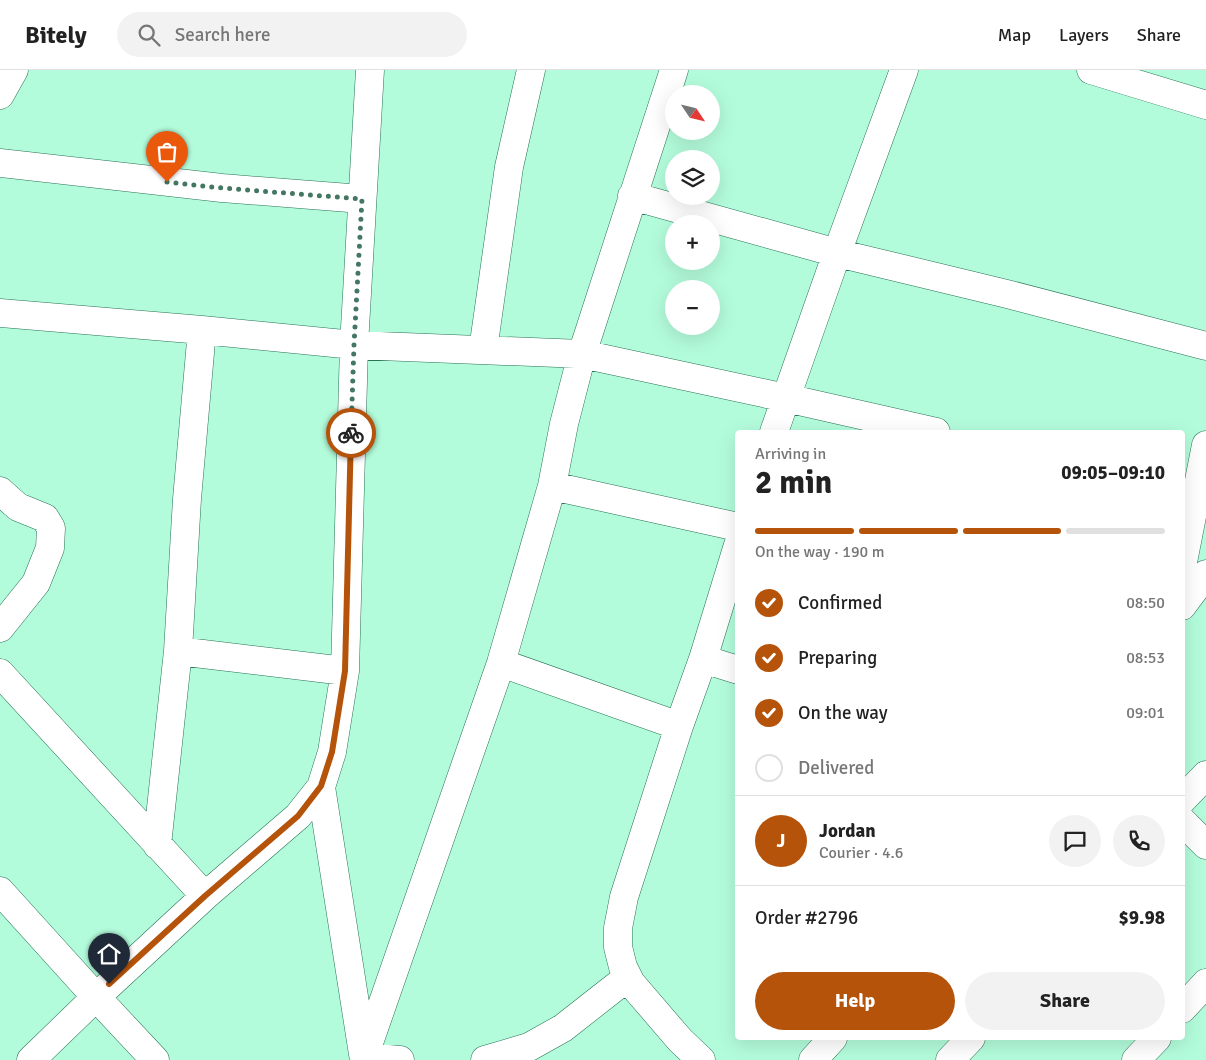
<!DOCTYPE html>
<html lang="en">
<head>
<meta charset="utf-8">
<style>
	body { margin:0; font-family:Signika,sans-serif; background:#f2f2f2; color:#222; height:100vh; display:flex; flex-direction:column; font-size:19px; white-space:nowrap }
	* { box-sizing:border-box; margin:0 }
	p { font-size:16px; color:#767676 }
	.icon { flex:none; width:28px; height:28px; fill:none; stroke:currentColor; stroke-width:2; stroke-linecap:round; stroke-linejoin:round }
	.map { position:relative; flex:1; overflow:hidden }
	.panel { position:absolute; left:735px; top:360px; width:450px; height:610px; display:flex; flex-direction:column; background:#fff; border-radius:5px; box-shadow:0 5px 20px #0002 }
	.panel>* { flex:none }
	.needle { width:32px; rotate:125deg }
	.buttons { position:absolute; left:665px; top:15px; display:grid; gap:10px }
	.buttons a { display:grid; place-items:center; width:55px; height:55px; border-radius:50%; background:#fff; box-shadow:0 5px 20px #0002; font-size:25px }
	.pin { position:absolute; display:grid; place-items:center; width:42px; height:42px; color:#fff; margin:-51px -21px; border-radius:50% 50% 50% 0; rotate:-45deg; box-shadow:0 0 5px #0007 }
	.pin .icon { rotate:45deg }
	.courier { position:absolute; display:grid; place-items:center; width:50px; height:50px; margin:-25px; border:4px solid #b45309; border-radius:50%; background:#fff; color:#222; box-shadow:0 1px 6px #0007 }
	.head em { font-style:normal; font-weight:700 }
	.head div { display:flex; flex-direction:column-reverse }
	.head { display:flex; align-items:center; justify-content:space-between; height:85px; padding:0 20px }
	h1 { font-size:32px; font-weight:700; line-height:38px }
	.bar { display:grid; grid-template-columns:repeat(4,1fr); gap:8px 5px; align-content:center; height:60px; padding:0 20px }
	.bar i { height:6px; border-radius:4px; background:#e0e0e0 }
	.bar .selected { background:#b45309 }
	.bar p { grid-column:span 4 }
	.line { display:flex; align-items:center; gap:12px; padding:0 20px; border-top:1px solid #e0e0e0 }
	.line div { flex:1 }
	.round { display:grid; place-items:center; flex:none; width:52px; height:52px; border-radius:26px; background:#f2f2f2 }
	ol { padding:0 20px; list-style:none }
	li { display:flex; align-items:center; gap:15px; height:55px }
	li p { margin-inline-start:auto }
	li .icon { padding:5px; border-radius:50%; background:#b45309; color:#fff; stroke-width:4 }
	li:last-child { color:#767676 }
	li i { width:28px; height:28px; border:2px solid #e0e0e0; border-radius:50% }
	.cta { display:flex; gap:10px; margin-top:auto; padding:10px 20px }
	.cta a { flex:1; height:58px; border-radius:30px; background:#b45309; color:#fff; font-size:20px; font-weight:700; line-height:58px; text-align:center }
	.cta a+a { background:#f2f2f2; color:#222 }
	header { display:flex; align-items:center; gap:30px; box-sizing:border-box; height:70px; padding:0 25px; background:#fff; border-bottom:1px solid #e0e0e0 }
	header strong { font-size:24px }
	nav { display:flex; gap:28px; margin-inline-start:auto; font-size:18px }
	.search { width:350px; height:45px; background:#f2f2f2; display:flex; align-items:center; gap:12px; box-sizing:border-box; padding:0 18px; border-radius:28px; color:#767676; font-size:19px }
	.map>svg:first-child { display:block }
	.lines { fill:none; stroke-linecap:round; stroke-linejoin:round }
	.minor-casing { stroke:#287255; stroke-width:29 }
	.minor { stroke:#fff; stroke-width:28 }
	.done { stroke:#437762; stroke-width:5; stroke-dasharray:0 9 }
	.route { stroke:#b45309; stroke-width:6 }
</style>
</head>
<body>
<header>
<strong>Bitely</strong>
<div class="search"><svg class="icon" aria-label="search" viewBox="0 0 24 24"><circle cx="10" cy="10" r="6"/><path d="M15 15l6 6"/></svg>Search here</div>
<nav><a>Map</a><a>Layers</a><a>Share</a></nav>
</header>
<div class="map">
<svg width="1206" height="990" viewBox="0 0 1206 990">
	<rect width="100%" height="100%" fill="#b3fcdb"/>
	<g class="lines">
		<defs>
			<path id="minor" d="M1091 0 1206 35
				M0 25 14 0
				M0 93 222 118 362 129
				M632 126 837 183 1007 224 1206 276
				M0 243 202 260 354 275 582 284 786 328 936 362
				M483 280 509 97 531 0
				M774 362 837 183 904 0
				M552 416 738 457
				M0 421 18 437 45 448 51 458 50 478 36 513 0 558
				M1182 497 1206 375
				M1182 536 1206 504
				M178 581 345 601
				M703 589 738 600
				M501 593 679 656
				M0 603 205 826
				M321 717 363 984
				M1182 730 1206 705
				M1182 751 1206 775
				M157 775 178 581 187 429 202 260
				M0 821 96 927 155 990
				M1182 939 1206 913
				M31 990 96 927 205 826 298 746 321 717 332 682 345 601 354 275 370 0
				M400 990 364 987 501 593 552 416 564 354 582 284 674 0
				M485 990 529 977 563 958 628 907
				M701 990 680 970 631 913 623 897 618 877V858L624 827 679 656 703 589 738 475
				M813 990 833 968
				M950 990 971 968
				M1136 990 1157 968"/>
		</defs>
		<use href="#minor" class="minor-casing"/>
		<use href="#minor" class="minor"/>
	</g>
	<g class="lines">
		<path class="done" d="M167 112 222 118 362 129 354 275 351 363"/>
		<path class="route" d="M109 914 205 826 298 746 321 716 332 682 345 601 351 363"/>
	</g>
</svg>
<div class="buttons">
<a><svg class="needle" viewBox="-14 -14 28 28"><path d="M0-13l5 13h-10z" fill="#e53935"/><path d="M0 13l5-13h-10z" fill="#767676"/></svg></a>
<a><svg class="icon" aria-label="layers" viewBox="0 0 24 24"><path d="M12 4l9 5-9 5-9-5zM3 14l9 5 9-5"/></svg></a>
<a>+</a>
<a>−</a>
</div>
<div class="pin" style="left:167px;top:112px;background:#ea580c"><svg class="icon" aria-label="bag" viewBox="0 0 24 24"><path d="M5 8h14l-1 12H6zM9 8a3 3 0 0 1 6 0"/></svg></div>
<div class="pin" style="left:109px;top:914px;background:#1f2937"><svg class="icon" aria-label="home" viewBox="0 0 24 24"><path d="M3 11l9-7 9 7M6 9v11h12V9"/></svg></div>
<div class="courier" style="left:351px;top:363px"><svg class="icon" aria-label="bike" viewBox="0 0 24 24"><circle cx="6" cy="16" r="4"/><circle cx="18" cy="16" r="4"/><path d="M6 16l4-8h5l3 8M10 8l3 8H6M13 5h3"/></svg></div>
<section class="panel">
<div class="head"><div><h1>2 min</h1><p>Arriving in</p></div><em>09:05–09:10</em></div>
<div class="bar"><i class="selected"></i><i class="selected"></i><i class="selected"></i><i></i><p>On the way · 190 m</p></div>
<ol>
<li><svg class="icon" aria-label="check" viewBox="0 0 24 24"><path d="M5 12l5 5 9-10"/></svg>Confirmed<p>08:50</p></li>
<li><svg class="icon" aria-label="check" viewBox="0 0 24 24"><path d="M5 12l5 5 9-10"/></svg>Preparing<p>08:53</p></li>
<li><svg class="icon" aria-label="check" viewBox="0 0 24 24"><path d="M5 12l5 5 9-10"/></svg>On the way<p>09:01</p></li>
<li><i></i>Delivered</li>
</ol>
<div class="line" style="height:90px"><b class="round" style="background:#b45309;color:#fff">J</b><div><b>Jordan</b><p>Courier · 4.6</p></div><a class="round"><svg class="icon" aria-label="chat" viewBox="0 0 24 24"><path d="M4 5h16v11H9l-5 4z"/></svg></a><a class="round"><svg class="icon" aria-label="phone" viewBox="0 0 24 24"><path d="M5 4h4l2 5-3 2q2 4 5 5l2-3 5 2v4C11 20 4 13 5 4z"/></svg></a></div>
<div class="line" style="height:65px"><div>Order #2796</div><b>$9.98</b></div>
<div class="cta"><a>Help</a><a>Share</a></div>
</section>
</div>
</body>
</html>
